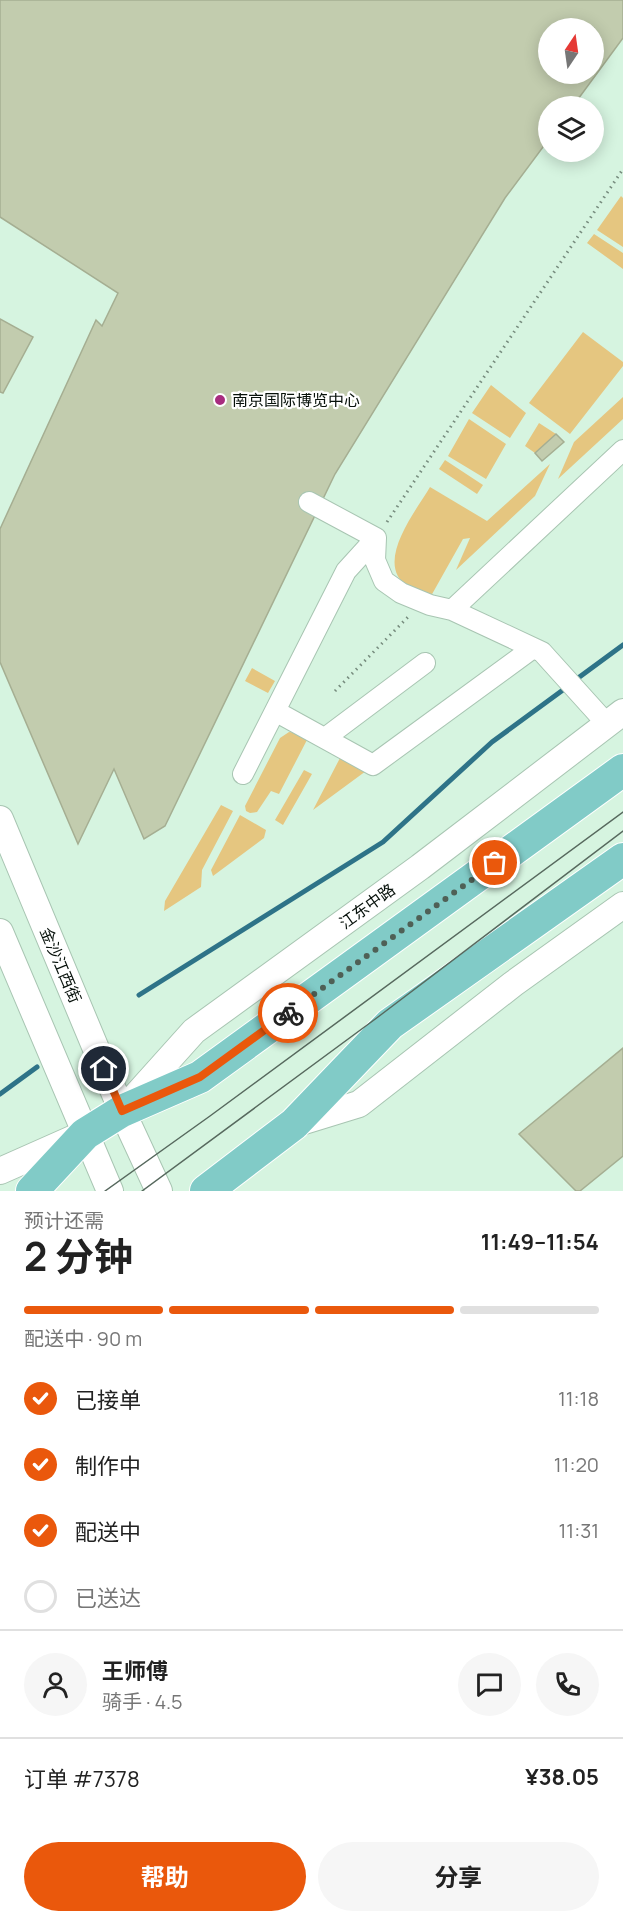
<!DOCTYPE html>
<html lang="zh">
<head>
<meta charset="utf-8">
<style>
	body { margin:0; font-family:Manrope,"Noto Sans SC",sans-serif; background:#f6f6f6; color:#222; height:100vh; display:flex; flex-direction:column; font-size:22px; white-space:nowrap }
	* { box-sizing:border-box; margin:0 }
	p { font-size:20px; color:#767676 }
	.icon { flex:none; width:33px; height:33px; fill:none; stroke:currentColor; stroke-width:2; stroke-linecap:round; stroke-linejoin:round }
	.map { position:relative; height:1191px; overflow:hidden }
	.details { display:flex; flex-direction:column; background:#fff; flex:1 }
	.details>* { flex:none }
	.needle { width:39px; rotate:13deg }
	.tools { position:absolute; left:538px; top:18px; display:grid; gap:12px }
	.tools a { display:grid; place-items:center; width:66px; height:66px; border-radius:50%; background:#fff; box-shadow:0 3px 15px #0003; font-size:30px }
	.pin { position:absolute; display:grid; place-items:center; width:51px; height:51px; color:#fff; margin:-26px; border:3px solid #fff; border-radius:50%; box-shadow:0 2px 6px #0007 }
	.courier { position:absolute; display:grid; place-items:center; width:60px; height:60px; margin:-30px; border:4px solid #ea580c; border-radius:50%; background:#fff; color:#222; box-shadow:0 2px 8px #0007 }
	.head em { font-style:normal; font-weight:700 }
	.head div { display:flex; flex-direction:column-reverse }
	.head { display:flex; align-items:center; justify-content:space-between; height:102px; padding:0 24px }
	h1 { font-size:39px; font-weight:700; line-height:45px }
	.bar { display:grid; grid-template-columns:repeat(4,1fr); gap:9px 6px; align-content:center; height:72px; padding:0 24px }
	.bar i { height:8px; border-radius:4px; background:#e0e0e0 }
	.bar .selected { background:#ea580c }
	.bar p { grid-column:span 4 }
	.line { display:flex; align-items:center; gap:15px; padding:0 24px; border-top:2px solid #e0e0e0 }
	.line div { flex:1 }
	.round { display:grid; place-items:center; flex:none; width:63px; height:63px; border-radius:32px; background:#f6f6f6 }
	ol { padding:0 24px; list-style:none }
	li { display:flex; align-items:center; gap:18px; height:66px }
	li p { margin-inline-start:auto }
	li .icon { padding:6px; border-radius:50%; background:#ea580c; color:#fff; stroke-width:4 }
	li:last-child { color:#767676 }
	li i { width:33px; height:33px; border:3px solid #e0e0e0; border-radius:50% }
	.action { display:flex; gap:12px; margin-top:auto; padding:12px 24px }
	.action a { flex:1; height:69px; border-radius:36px; background:#ea580c; color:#fff; font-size:24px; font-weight:700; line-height:69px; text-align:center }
	.action a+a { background:#f6f6f6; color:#222 }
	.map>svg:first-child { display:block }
	.green { fill:#e5c680 }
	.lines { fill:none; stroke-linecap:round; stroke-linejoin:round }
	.stream { stroke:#2e7388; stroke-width:5 }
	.building { fill:#c2ccae; stroke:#a5ae92; stroke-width:1.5; fill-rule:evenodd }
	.minor-casing { stroke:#a8c5b2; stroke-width:22 }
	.tertiary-casing { stroke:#a8c5b2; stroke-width:28 }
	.primary-casing { stroke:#fff; stroke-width:34 }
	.path { stroke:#768b7d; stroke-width:3; stroke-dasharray:1.5 4.5; stroke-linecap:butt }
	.minor { stroke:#fff; stroke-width:20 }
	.tertiary { stroke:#fff; stroke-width:26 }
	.primary { stroke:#81cbc7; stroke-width:32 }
	.tram { stroke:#57695e; stroke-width:1.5 }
	.done { stroke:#4f6056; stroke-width:6; stroke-dasharray:0 10.8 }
	.route { stroke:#ea580c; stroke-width:8 }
	.poi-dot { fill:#a82c7f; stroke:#fff; stroke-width:2 }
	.labels { text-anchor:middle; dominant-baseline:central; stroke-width:4.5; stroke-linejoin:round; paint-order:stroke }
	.poi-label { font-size:16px; fill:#07110b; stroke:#fff; text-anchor:start }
	.street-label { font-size:16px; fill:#07110b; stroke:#fff }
</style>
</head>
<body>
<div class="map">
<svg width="623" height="1191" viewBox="0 0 623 1191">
	<rect width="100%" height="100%" fill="#d6f4e0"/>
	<path class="green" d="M621 196 623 198V247L597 230Z
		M594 234 623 253V269L587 243Z
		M583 332 623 362V366L570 434 529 403Z
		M491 385 526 413 510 438 472 413Z
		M623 397V419L558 479 574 442Z
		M469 419 506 444 486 479 448 456Z
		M539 423 556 434 535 453 525 446Z
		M445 460 483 485 477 494 439 469Z
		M550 464 535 496 456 570 470 538 463 539 431 596C424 593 415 591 409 587 372 565 416 511 430 487L487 521Z
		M252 668 275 681 268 693 245 681Z
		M289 732 299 733 308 738 279 794 271 791 257 812 250 813 246 811 245 806 280 738Z
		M340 758 366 771 313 810Z
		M304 770 312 774 283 825 275 820Z
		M221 805 233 811 202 870 201 887 164 911 165 901Z
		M240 815 266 830 264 838 213 876 211 870Z"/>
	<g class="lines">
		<path class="stream" d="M574 681 623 645
			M139 995 383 842 492 742 567 687
			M0 1094 37 1067"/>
	</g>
	<path class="building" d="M0 0H623V38L573 106H549V139L505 198 335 474 165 826 144 839 114 769 78 844 0 662V529L96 320 102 326 118 293 0 217ZM549 28H594V74H549Z
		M0 319 33 337 3 393 0 392Z
		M556 434 564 442 542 461 535 453Z
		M623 1048V1156L580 1191H576L519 1134Z"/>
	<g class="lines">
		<defs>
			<path id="minor" d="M309 502 376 538
				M376 538 375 560 384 581 401 593 430 605 452 610 542 652 607 724
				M452 610 623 450
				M275 711 373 765 533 648
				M325 738 425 663
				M243 774 346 571 376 538"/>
			<path id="tertiary" d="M0 819 122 1111 159 1191
				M0 932 110 1191
				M124 1109 194 1031 420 867 623 712
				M294 1124 359 1104 513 984 623 905
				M0 1171 79 1136"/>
			<path id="primary" d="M32 1191 85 1134 122 1111 200 1077 623 770
				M206 1191 294 1124 390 1024 623 859"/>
		</defs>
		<use href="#minor" class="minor-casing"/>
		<use href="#tertiary" class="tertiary-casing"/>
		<use href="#primary" class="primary-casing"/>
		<path class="path" d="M387 522 623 169
			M335 691 409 616"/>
		<use href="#minor" class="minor"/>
		<use href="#tertiary" class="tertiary"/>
		<use href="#primary" class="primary"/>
		<path class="tram" d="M105 1191 210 1116 623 812
			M142 1191 378 1017 623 831"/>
	</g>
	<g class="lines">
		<path class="done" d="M288 1013 495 863"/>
		<path class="route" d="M104 1069 122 1111 200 1077 288 1013"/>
	</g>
	<circle class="poi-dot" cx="220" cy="400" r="6"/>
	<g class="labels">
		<g class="poi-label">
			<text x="232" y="400">南京国际博览中心</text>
		</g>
		<g class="street-label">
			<text transform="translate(367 906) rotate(-36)">江东中路</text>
			<text transform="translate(61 965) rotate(67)">金沙江西街</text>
		</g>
	</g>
</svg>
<div class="tools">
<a><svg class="needle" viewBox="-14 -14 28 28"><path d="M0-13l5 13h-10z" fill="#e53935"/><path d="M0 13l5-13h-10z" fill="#767676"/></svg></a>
<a><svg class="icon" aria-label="layers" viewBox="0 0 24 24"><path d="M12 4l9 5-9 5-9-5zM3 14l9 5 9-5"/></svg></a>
</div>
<div class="pin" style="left:495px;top:863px;background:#ea580c"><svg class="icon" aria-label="bag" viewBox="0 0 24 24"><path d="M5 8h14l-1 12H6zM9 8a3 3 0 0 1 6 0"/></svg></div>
<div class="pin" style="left:104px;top:1069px;background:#1f2937"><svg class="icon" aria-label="home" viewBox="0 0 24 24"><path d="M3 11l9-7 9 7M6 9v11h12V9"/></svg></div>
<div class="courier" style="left:288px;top:1013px"><svg class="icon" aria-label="bike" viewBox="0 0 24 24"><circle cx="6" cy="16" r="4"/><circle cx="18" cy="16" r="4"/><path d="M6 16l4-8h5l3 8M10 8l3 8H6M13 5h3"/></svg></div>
</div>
<section class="details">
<div class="head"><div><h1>2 分钟</h1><p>预计还需</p></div><em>11:49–11:54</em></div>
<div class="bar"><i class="selected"></i><i class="selected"></i><i class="selected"></i><i></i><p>配送中 · 90 m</p></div>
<ol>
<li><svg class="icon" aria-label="check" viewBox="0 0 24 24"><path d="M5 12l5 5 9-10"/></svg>已接单<p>11:18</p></li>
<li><svg class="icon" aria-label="check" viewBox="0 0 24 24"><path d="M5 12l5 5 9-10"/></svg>制作中<p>11:20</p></li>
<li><svg class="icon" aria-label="check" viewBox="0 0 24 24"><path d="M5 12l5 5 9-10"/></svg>配送中<p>11:31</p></li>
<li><i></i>已送达</li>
</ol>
<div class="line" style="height:108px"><a class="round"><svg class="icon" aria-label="person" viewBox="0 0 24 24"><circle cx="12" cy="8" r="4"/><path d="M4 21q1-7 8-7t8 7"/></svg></a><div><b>王师傅</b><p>骑手 · 4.5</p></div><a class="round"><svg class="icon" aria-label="chat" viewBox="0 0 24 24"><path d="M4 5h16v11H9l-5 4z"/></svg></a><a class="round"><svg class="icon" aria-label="phone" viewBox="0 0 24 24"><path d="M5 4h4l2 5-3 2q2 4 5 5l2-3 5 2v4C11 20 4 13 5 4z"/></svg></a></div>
<div class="line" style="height:78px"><div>订单 #7378</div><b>¥38.05</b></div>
<div class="action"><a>帮助</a><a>分享</a></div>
</section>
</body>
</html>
